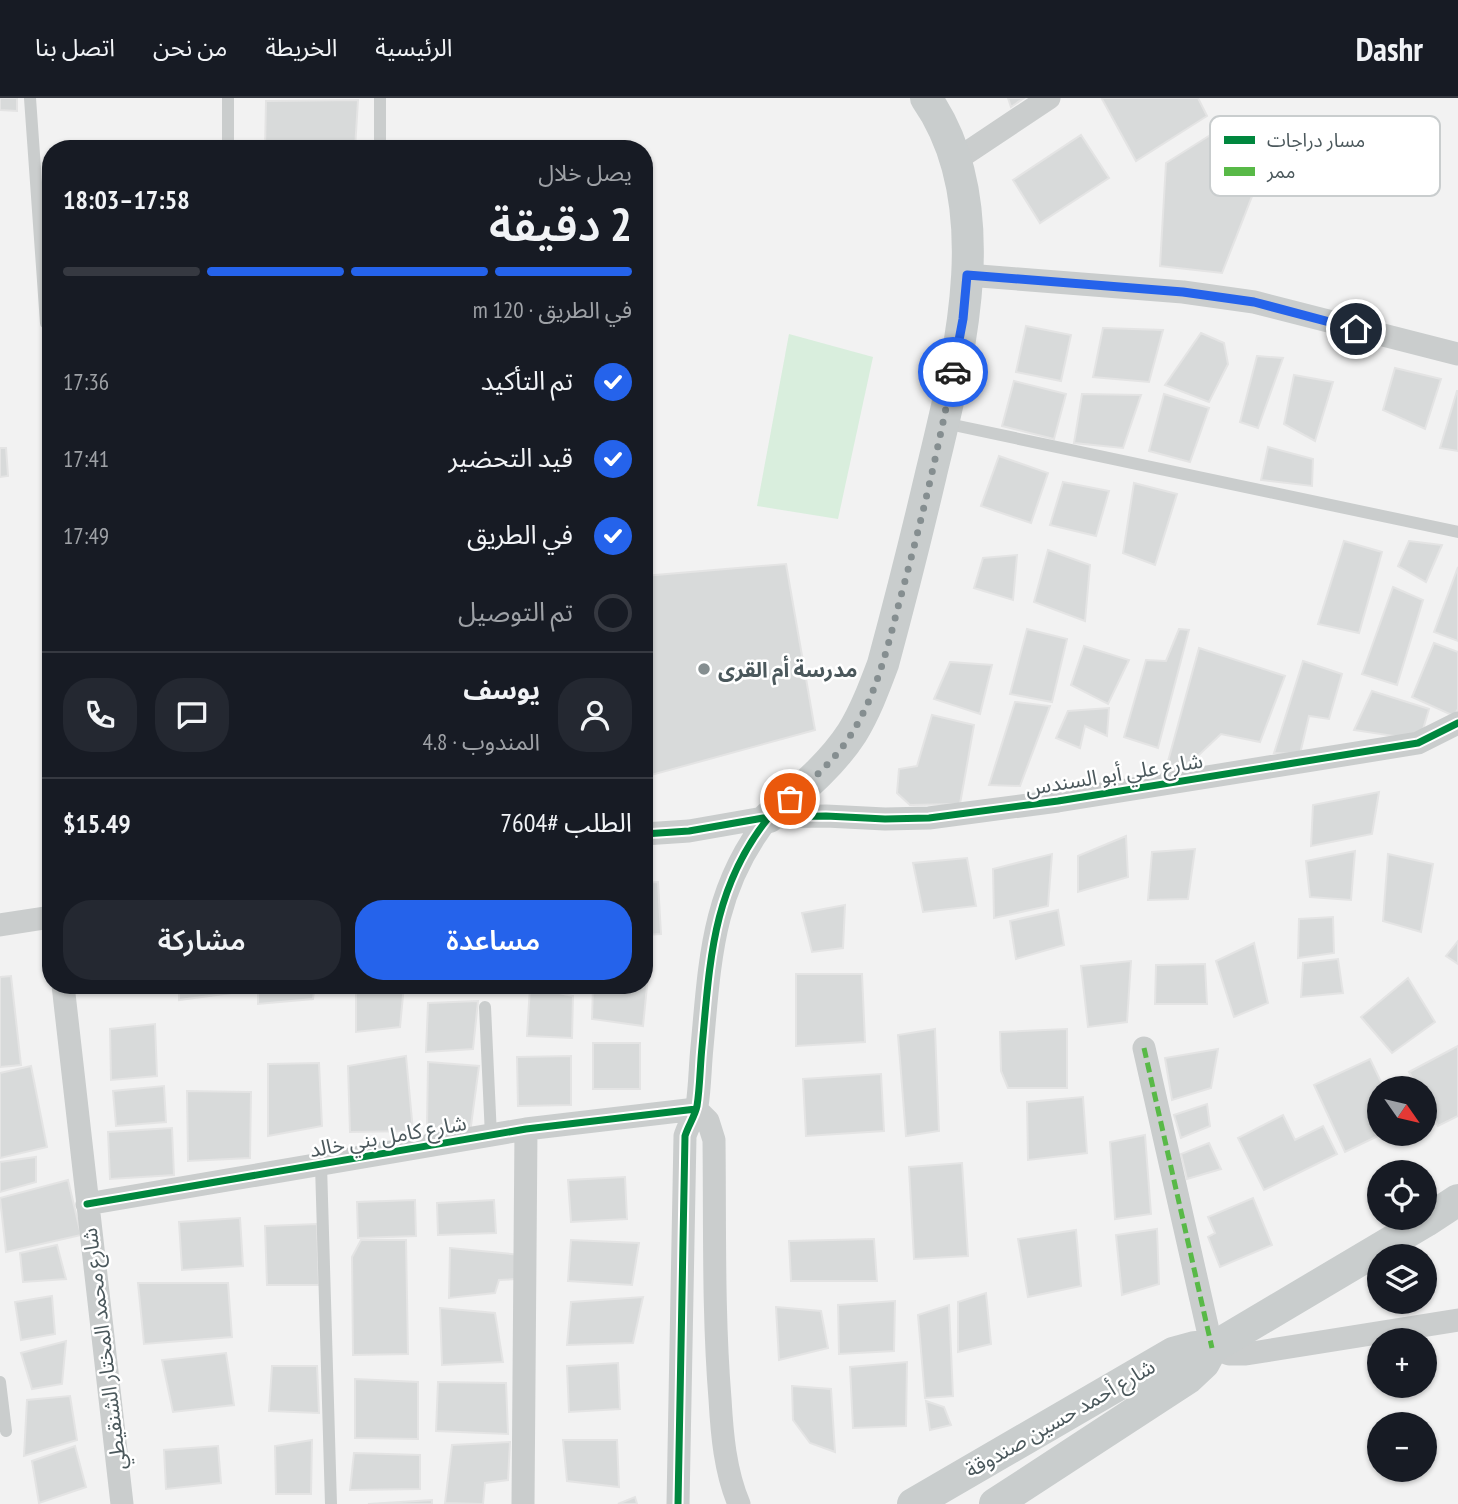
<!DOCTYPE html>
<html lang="ar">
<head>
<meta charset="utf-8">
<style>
	body { margin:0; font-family:"PT Sans Narrow","Noto Sans Arabic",sans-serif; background:#242831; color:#f1f3f6; direction:rtl; height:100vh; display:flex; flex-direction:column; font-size:26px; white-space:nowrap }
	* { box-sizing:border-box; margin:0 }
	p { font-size:23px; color:#9ea1a6 }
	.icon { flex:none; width:38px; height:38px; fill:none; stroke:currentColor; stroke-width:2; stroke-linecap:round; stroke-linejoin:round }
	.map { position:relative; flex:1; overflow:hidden; direction:ltr }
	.sheet { position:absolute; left:42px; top:42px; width:611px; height:854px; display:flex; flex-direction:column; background:#171b24; border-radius:28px; box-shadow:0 2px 5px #0004; direction:rtl }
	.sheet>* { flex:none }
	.needle { width:46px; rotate:124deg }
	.tools { position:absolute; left:1367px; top:978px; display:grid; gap:14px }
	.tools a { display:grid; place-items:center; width:70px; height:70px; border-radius:50%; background:#171b24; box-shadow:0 2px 5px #0004; font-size:35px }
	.pin { position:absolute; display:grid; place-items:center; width:60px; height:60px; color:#fff; margin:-30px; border:4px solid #fff; border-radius:50%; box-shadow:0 2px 7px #0007 }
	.courier { position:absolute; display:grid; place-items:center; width:70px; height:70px; margin:-35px; border:5px solid #2563eb; border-radius:50%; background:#fff; color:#222; box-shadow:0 2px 9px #0007 }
	.overview em { font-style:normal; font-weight:600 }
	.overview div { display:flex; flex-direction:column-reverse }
	.overview { display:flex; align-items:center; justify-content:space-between; height:119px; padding:0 21px }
	h1 { font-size:46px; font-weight:600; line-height:52px }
	.bar { display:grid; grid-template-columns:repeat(4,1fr); gap:10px 7px; align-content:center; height:84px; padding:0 21px }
	.bar i { height:9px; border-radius:5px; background:#363941 }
	.bar .active { background:#2563eb }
	.bar p { grid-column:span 4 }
	.line { display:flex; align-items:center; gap:18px; padding:0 21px; border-top:2px solid #363941 }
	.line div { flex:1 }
	.round { display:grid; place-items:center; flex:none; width:74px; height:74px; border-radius:28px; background:#242831 }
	ol { padding:0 21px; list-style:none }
	li { display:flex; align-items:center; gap:21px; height:77px }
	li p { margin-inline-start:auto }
	li .icon { padding:7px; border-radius:50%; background:#2563eb; color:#fff; stroke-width:4 }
	li:last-child { color:#9ea1a6 }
	li i { width:38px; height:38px; border:4px solid #363941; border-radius:50% }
	.action { display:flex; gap:14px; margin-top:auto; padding:14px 21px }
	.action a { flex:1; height:80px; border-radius:28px; background:#2563eb; color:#fff; font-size:28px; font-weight:600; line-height:80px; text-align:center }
	.action a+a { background:#242831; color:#f1f3f6 }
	header { display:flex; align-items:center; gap:42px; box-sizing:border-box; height:98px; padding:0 35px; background:#171b24; border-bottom:2px solid #363941 }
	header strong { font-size:33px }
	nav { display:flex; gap:38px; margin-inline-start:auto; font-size:24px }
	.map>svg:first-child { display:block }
	.green { fill:#d9eedd }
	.building { fill:#d8dada; stroke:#e4e4e4; stroke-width:2 }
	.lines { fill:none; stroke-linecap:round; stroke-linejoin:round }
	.lane { stroke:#cacdcd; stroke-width:12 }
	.street { stroke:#cacdcd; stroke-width:23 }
	.secondary { stroke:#c9cdcd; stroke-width:32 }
	.quiet { stroke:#58b947; stroke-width:5; stroke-dasharray:10 5; stroke-linecap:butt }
	.cycleway-casing { stroke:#fff; stroke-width:11 }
	.cycleway { stroke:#00873e; stroke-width:7 }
	.done { stroke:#858e90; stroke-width:7; stroke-dasharray:0 12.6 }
	.route { stroke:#2563eb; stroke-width:9 }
	.poi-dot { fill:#858e90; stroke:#fff; stroke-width:2.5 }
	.labels { text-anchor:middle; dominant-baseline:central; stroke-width:5; stroke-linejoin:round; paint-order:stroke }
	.poi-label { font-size:21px; font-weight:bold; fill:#4b585c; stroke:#fff; text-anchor:start }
	.street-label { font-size:21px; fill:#4b585c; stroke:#fff }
	.key { fill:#fff; stroke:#c9cdce; stroke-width:2 }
	.key-label { font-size:19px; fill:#4b585c }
</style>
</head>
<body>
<header>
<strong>Dashr</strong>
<nav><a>الرئيسية</a><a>الخريطة</a><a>من نحن</a><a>اتصل بنا</a></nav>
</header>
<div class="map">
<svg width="1458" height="1406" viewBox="0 0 1458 1406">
	<rect width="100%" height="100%" fill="#f2f2f2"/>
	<path class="green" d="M789 236 873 259 838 421 757 408Z"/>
	<path class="building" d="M0 0H17V13L0 12Z
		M1008 0H1024L1011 9Z
		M1104 0H1198L1207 18 1136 63 1102 1Z
		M358 2 355 51H265L266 3Z
		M1220 31 1276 37 1222 175 1160 168 1166 65Z
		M1081 37 1109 80 1040 125 1013 82Z
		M1026 228 1071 237 1061 283 1016 274Z
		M1103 230 1163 232 1149 284 1093 279Z
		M1201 235 1224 245 1228 266 1209 304 1165 287Z
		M1257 258 1283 260 1258 330 1240 324Z
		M1395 270 1441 281 1425 331 1383 312Z
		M1294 277 1333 284 1315 343 1284 326Z
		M1014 283 1066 296 1054 341 1002 328Z
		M1457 293H1458V353L1440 350Z
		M1082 296 1141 297 1123 350 1074 345Z
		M1164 296 1209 310 1190 364 1149 353Z
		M1268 349 1313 361 1312 388 1261 382Z
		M0 350H6L8 378 0 379Z
		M999 358 1048 375 1031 425 981 408Z
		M1063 384 1109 393 1096 438 1050 427Z
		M1134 385 1177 396 1155 467 1123 455Z
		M1344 443 1382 454 1359 535 1318 526Z
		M1409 443 1442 447 1426 484 1398 468Z
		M1048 452 1090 467 1085 523 1034 504Z
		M1017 457 1013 502 974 490 983 460Z
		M786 466 815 632 644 679V478Z
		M1458 469V543L1434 534Z
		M1393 489 1423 502 1397 587 1362 576Z
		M1027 531 1067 541 1052 604 1010 596Z
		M1179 531 1189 532 1158 650 1124 639 1146 562 1166 563Z
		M1434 545 1458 554V611L1454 618 1412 599Z
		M1084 548 1129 562 1108 606 1071 587Z
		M1199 550 1285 578 1260 644 1221 636 1186 669 1175 672 1167 667Z
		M1303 563 1342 576 1329 621 1309 618 1300 656 1274 655Z
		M950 564 992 567 980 616 934 601Z
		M1372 593 1429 611 1420 642 1354 632Z
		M1015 604 1050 608 1020 688 989 687Z
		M1109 610 1107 638 1085 628 1080 650 1056 640 1068 613Z
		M932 617 974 627 960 706 910 707 897 695 899 671 917 668Z
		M1379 694 1372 736 1311 748 1313 707Z
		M1126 738 1128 779 1078 794V758Z
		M1195 751 1188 801 1148 802 1152 754Z
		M1355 753 1351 802 1310 799 1306 763Z
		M1052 756 1048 808 994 820 993 771Z
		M1388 756 1433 766 1421 834 1383 823Z
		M967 760 976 808 923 814 913 765Z
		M658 784 661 836 644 837V785Z
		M845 807 843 850 812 854 802 815Z
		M1058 812 1064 847 1016 861 1010 823Z
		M1333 819 1334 855 1298 860 1299 821Z
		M1458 843V866L1446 858Z
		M1254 845 1268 905 1234 919 1216 863Z
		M1338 861 1343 895 1301 899 1303 865Z
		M1131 863 1127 924 1088 929 1081 868Z
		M1205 866 1207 906H1155L1156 867Z
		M796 876H862L865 944 796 948Z
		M11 878 21 967 0 969V879Z
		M644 878H648L643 928 592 921 593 887H644Z
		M1408 880 1435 924 1392 955 1361 919Z
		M179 887H246L247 893 179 902Z
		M258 887H315L313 901 258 906Z
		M356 887H404L400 929 356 934Z
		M530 889 573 898 572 940 527 938Z
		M478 903 473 951 426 954 428 905Z
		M155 926 157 978 111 982 110 931Z
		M935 931 939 1033 906 1038 898 937Z
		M1067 931V990H1008L1001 973 1000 934Z
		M593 945H640V991H593Z
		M1458 948V1018L1438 1028 1424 1003V990H1418L1409 974Z
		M1218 951 1211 990 1172 1002 1165 960Z
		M406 958 413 1033 350 1034 348 968Z
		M571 958V1007L518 1008 517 959Z
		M1370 961 1384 990H1379V1036H1382L1345 1054 1314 987Z
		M428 964 479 968 470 1035 427 1029Z
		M319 965 322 1028 268 1038V966Z
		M31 968 47 1049 0 1060V975Z
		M881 976 884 1033 806 1038 803 981Z
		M164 988 166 1024 116 1028 113 993Z
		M187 993 251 994 250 1060 188 1063Z
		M1083 999 1087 1055 1028 1062 1027 1004Z
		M1207 1006 1210 1028 1181 1040 1174 1017Z
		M1283 1017 1295 1042 1323 1028 1337 1056 1264 1092 1238 1040Z
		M172 1030 174 1077 110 1081 108 1034Z
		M1145 1037 1151 1116 1115 1121 1110 1044Z
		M1209 1045 1221 1071 1187 1081 1181 1056Z
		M36 1059V1084L0 1094V1064Z
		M962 1065 968 1158 914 1161 909 1069Z
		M625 1079 627 1121 571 1124 568 1082Z
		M68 1082 81 1137 6 1154 0 1100Z
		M1253 1100 1272 1147 1220 1169 1208 1139 1215 1135 1208 1119Z
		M415 1102 416 1138 358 1140 357 1104Z
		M494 1102 496 1135 438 1137 437 1105Z
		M240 1120 243 1168 182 1172 179 1124Z
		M317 1126 319 1187H267L265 1128Z
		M1157 1131 1159 1186 1122 1197 1116 1137Z
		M1076 1132 1081 1188 1028 1199 1018 1141Z
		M874 1141 877 1183H791L789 1143Z
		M361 1142H406L408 1256 353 1257 352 1159Z
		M571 1142 639 1145 632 1187 568 1183Z
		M57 1147 66 1181 23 1184 20 1155Z
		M450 1150 522 1157 517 1181 499 1182 495 1195 449 1200Z
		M138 1185H228L232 1239 144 1246Z
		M986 1195 991 1246 958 1254V1204Z
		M52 1198 55 1236 21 1242 15 1204Z
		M643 1199 633 1245 567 1247 571 1204Z
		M895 1203 894 1253 839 1256 838 1207Z
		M949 1207 953 1298 925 1300 918 1217Z
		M776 1209 821 1213 828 1250 779 1262Z
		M440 1210 495 1215 503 1264 442 1267Z
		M66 1243 62 1286 32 1291 21 1255Z
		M226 1255 234 1307 173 1314 162 1262Z
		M907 1264 906 1328 853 1330 850 1269Z
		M618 1265 620 1311 569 1314 567 1268Z
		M272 1268H317L319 1315 269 1313Z
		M355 1281 418 1284V1341L355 1340Z
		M438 1284 506 1285 508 1336 436 1333Z
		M792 1288 831 1291 835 1354 810 1345 793 1322Z
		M70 1298 77 1342 24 1358 27 1302Z
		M926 1303 944 1309 951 1327 930 1332Z
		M312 1342 311 1396H276L275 1348Z
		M563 1342H617L619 1389 567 1383Z
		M510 1344 508 1382 485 1385 483 1406 445 1405 452 1347Z
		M75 1348 86 1389 39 1405 32 1363Z
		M218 1348 221 1385 166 1391 164 1352Z
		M354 1355 420 1357V1391L350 1392Z
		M635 1399 637 1406H618Z
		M432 1402V1406H368Z"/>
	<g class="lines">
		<path class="lane" d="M30 0 46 225
			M228 0V51
			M380 0V51
			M944 325 1458 434
			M485 909 491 1038
			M321 1067 331 1406
			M0 1284 6 1333"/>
		<path class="street" d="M956 62 1049 0
			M967 177 1183 194 1254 204 1458 256
			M644 736 689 733 769 719 826 718 885 721 929 720 1058 703 1418 645 1458 625
			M0 827 51 819
			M63 887 122 1406
			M1144 950 1212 1250 1229 1256H1246L1458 1222
			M696 1011 708 1023 714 1042C715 1128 713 1215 720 1301 722 1336 725 1373 739 1406
			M87 1106 526 1031 696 1011
			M523 1406 526 1031
			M678 1406 685 1038C688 1028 695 1018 697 1008 700 989 700 968 702 949 710 863 712 790 769 719"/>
		<path class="secondary" d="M769 719C798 694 830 669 852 635 865 614 874 590 883 566 900 503 916 440 931 376 959 260 1000 106 926 0
			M913 1406 1173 1255 1195 1249 1212 1250
			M995 1406 1188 1280 1204 1265 1212 1250 1426 1123 1458 1102"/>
		<path class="quiet" d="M1144 950 1212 1250"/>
		<defs>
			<path id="cycleway" d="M644 736 689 733 769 719 826 718 885 721 929 720 1058 703 1418 645 1458 625
				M87 1106 526 1031 696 1011
				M678 1406 685 1038C688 1028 695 1018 697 1008 700 989 700 968 702 949 710 863 712 790 769 719"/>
		</defs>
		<use href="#cycleway" class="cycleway-casing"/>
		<use href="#cycleway" class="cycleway"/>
	</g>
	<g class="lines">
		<path class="done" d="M790 701C813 681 836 661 852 635 879 592 889 542 902 494 922 421 939 348 953 274"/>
		<path class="route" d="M953 274 963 221 967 177 1183 194 1254 204 1356 231"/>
	</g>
	<circle class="poi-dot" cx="704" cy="571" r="7"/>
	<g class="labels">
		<g class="poi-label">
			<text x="718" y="571">مدرسة أم القرى</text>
		</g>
		<g class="street-label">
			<text transform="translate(1114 676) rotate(-9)">شارع علي أبو السندس</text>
			<text transform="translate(388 1038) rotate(-10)">شارع كامل بني خالد</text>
			<text transform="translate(104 1251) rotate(-97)">شارع محمد المختار الشنقيطي</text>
			<text transform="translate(1060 1320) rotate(-30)">شارع أحمد حسين صندوقة</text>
		</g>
	</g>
	<rect x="1210" y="18" width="230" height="80" rx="10" class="key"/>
	<rect x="1224" y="38" width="31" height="8" fill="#00873e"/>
	<rect x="1224" y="69" width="31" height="9" fill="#58b947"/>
	<g class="key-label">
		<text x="1267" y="49">مسار دراجات</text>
		<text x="1267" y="80">ممر</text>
	</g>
</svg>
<div class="tools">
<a><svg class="needle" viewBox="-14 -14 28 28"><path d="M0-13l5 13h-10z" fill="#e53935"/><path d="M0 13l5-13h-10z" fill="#9ea1a6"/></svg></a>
<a><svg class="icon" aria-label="locate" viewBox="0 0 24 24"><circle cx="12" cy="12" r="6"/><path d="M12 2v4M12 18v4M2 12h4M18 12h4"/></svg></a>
<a><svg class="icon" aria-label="layers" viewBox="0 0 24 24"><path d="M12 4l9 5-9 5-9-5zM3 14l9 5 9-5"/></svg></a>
<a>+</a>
<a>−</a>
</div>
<div class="pin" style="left:790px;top:701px;background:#ea580c"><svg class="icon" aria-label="bag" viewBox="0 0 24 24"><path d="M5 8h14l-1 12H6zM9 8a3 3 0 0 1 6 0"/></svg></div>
<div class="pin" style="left:1356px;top:231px;background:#1f2937"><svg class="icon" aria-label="home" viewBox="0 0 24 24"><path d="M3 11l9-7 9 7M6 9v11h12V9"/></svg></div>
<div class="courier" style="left:953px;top:274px"><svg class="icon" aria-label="car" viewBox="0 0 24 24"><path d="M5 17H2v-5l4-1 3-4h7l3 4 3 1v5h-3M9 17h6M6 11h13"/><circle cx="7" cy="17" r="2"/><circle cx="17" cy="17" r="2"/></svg></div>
<section class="sheet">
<div class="overview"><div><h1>2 دقيقة</h1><p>يصل خلال</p></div><em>17:58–18:03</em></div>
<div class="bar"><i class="active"></i><i class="active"></i><i class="active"></i><i></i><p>في الطريق · 120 m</p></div>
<ol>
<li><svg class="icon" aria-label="check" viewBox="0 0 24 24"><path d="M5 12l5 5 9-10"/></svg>تم التأكيد<p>17:36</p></li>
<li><svg class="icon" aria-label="check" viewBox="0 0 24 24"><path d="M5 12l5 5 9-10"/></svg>قيد التحضير<p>17:41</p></li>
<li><svg class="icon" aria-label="check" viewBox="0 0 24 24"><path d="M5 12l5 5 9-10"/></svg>في الطريق<p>17:49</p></li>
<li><i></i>تم التوصيل</li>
</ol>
<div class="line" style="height:126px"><a class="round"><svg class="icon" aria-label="person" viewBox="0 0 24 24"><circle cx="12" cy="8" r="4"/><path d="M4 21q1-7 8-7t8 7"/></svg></a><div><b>يوسف</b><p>المندوب · 4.8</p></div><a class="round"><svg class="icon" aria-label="chat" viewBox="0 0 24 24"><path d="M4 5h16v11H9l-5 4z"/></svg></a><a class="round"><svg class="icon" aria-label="phone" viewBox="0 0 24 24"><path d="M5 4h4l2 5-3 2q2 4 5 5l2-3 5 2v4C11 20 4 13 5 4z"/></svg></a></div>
<div class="line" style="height:91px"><div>الطلب #7604</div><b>$15.49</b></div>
<div class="action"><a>مساعدة</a><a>مشاركة</a></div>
</section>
</div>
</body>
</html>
